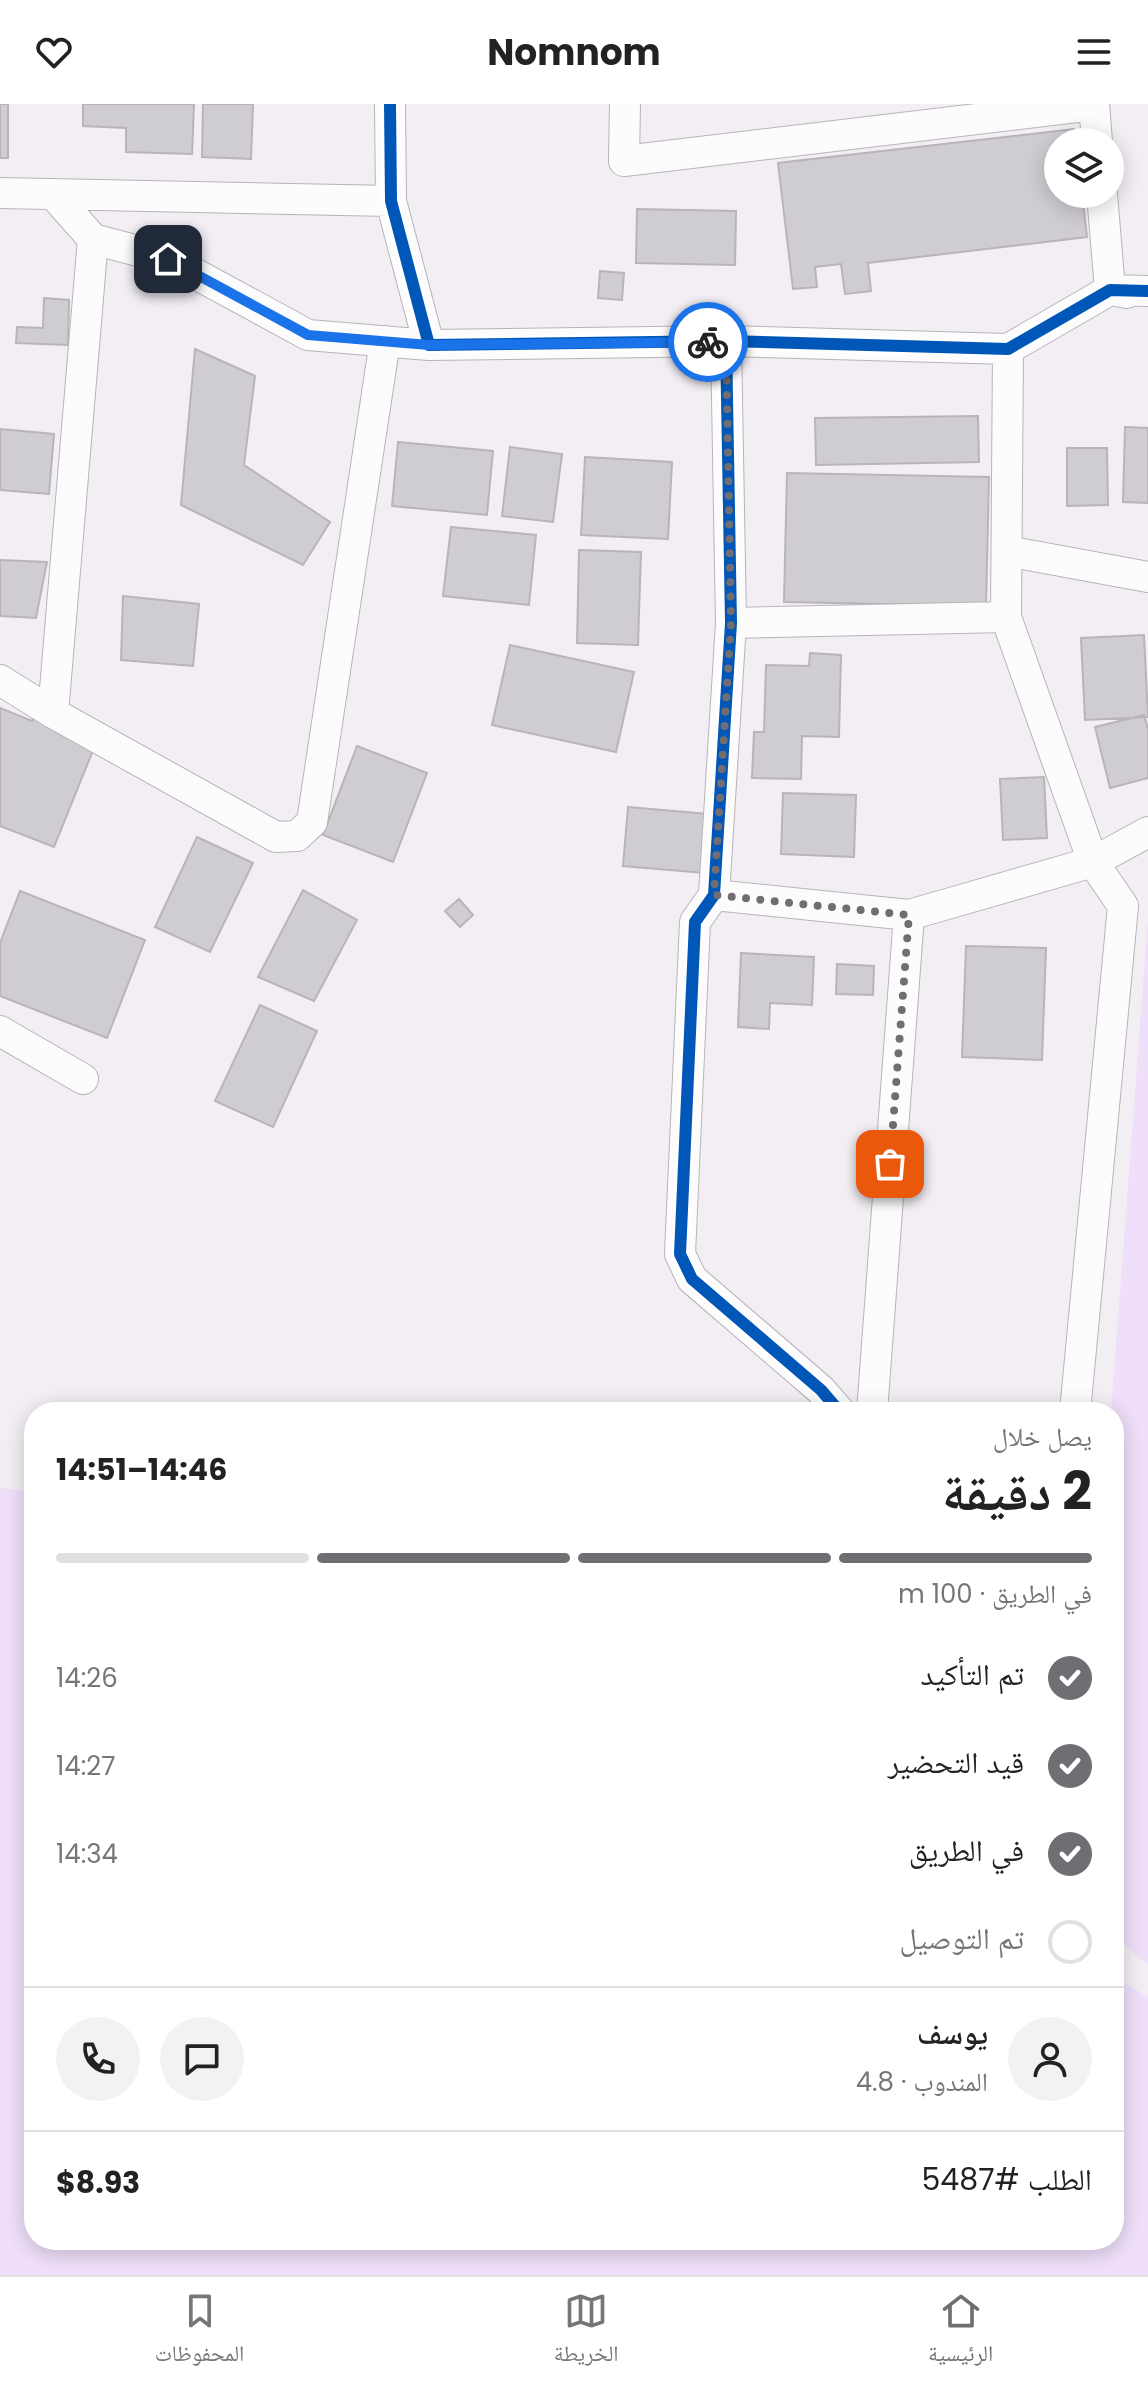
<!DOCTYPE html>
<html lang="ar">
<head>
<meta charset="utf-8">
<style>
	body { margin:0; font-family:Poppins,"Noto Naskh Arabic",sans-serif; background:#f2f2f2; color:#222; direction:rtl; height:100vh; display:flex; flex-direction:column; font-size:30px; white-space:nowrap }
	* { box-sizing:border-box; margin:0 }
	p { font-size:26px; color:#767676 }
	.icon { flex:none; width:44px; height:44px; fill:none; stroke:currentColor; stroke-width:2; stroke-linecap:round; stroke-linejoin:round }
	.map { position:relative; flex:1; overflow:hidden; direction:ltr }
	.drawer { position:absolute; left:24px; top:1298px; width:1100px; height:848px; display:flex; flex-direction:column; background:#fff; border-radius:32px; box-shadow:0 4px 20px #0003; direction:rtl }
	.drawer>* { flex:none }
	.controls { position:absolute; left:1044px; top:24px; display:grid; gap:16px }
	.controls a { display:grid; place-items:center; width:80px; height:80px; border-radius:50%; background:#fff; box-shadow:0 4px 20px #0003; font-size:40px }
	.pin { position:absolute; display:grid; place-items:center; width:68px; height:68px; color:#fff; margin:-34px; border-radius:16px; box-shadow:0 4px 12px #0006 }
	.courier { position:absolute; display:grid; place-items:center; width:80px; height:80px; margin:-40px; border:6px solid #1a73e8; border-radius:50%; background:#fff; color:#222; box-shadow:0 2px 10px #0007 }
	.head em { font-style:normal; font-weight:700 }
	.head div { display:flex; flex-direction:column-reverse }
	.head { display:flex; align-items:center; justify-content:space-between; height:136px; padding:0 32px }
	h1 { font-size:52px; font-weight:700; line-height:60px }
	.bar { display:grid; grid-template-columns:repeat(4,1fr); gap:12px 8px; align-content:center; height:96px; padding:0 32px }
	.bar i { height:10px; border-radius:6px; background:#e0e0e0 }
	.bar .current { background:#716e73 }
	.bar p { grid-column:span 4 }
	.line { display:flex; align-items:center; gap:20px; padding:0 32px; border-top:2px solid #e0e0e0 }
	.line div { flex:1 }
	.round { display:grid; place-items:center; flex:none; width:84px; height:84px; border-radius:42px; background:#f2f2f2 }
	ol { padding:0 32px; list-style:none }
	li { display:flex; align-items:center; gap:24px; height:88px }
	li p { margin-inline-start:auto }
	li .icon { padding:8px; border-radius:50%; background:#716e73; color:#fff; stroke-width:4 }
	li:last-child { color:#767676 }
	li i { width:44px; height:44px; border:4px solid #e0e0e0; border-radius:50% }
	header { display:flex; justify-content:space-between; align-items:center; height:104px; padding:0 32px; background:#fff; font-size:36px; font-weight:700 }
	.dock { display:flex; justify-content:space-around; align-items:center; height:112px; border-top:2px solid #e0e0e0; background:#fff; font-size:22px; color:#767676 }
	.dock a { display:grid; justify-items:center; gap:4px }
	.dock .current { color:#716e73 }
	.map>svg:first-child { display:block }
	.green { fill:#efdffa }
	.building { fill:#d0cdd2; stroke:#b8b4ba; stroke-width:2 }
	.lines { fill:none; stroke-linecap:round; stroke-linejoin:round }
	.street-casing { stroke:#b7b4b9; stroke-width:32 }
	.street { stroke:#fdfcfd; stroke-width:30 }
	.cycleway-casing { stroke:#fff; stroke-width:17 }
	.cycleway { stroke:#0057b8; stroke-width:12 }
	.done { stroke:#716e73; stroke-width:8; stroke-dasharray:0 14.4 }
	.route { stroke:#1a73e8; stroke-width:10 }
</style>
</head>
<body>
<header><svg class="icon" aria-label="menu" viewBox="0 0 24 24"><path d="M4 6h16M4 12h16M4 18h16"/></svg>Nomnom<svg class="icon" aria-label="heart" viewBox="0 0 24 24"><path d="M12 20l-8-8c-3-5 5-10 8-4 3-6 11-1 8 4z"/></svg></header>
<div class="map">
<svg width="1148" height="2171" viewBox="0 0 1148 2171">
	<rect width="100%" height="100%" fill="#f2eef4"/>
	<path class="green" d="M1148 815V1861L1114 1832V1308H1111Z
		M0 1384 34 1388V2136H1114V1873L1148 1893V2171H0Z"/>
	<path class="building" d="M0 0H8V54H0Z
		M83 0H194L192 50 126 48V24L83 22Z
		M203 0H253L251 55 202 53Z
		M1074 25 1076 38H1058V90H1082L1087 133 868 159 871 187 845 190 841 160 815 163 817 183 793 185 778 59Z
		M637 105 736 107 735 161 636 159Z
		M600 167 624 169 622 196 598 194Z
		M44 194 69 196 68 241 16 239 17 223 43 224Z
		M195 245 255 272 244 361 330 418 303 461 181 401Z
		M978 312 979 358 816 361 815 314Z
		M1125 323 1148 324V399L1123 398Z
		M0 325 54 330 49 390 0 386Z
		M398 338 493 347 487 411 392 402Z
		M510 343 562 350 553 418 502 412Z
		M1067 344H1107L1108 401 1067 402Z
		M585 353 672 358 668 435 581 431Z
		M787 369 989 373 986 502 784 498Z
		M451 423 536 431 529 501 443 492Z
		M579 446 641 448 638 541 577 539Z
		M0 456 47 458 36 514 0 512Z
		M123 492 199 500 193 562 121 556Z
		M1144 531 1148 613 1085 616 1081 534Z
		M510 541 634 568 616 648 492 621Z
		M810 549 841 551 839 633 802 632 801 675 752 674 754 628H764L766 561 809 562Z
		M0 604 32 617 33 614 96 639 54 743 0 722Z
		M1144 611 1148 625V674L1110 684 1095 623Z
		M357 642 427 669 393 758 323 731Z
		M1044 673 1047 734 1003 736 1000 675Z
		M783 689 856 691 854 753 781 750Z
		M628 703 708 710 704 769 623 762Z
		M197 733 253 759 210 848 155 823Z
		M303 786 357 816 314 897 258 873Z
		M20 787 145 836 107 934 0 892V839Z
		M459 795 473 811 460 823 445 807Z
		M966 842 1046 844 1042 956 962 953Z
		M741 849 814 853 812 901 770 899 769 925 738 923Z
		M837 860 874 862 873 891 836 890Z
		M260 901 317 927 273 1023 215 997Z"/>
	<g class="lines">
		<defs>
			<path id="street" d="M390 0 391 97 429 241 726 237 1008 245 1110 186 1148 187
				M625 0 624 57 1094 1
				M1094 0 1097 38
				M0 89 391 97
				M53 90 93 135 168 155 308 231 429 241
				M1102 90 1110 186 1127 189
				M726 237 731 519 714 791 695 818 680 1150 692 1175 821 1286 840 1308
				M1007 447 1148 473
				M731 519 1006 513
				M0 576 53 609 276 733 297 732 312 718 385 237
				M53 609 93 135
				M714 791 909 811 1093 758 1006 513 1008 245
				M0 927 83 975
				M872 1308 909 811
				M1075 1308 1123 802 1093 758 1148 728"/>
		</defs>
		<use href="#street" class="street-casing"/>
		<use href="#street" class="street"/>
		<defs>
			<path id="cycleway" d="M390 0 391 97 429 241 726 237 1008 245 1110 186 1148 187
				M726 237 731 519 714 791 695 818 680 1150 692 1175 821 1286 840 1308"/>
		</defs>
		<use href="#cycleway" class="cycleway-casing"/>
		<use href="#cycleway" class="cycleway"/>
	</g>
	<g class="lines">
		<path class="done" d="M708 238 726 237 731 519 714 791 909 811 890 1060"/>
		<path class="route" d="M168 155 308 231 429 241 708 238"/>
	</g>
</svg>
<div class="controls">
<a><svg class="icon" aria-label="layers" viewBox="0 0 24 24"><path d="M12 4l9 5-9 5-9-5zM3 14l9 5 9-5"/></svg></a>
</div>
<div class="pin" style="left:890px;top:1060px;background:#ea580c"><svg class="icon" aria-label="bag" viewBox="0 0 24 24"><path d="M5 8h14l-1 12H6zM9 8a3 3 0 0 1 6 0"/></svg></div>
<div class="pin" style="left:168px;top:155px;background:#1f2937"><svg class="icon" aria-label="home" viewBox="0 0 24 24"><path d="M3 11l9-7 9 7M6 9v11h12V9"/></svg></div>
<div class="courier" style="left:708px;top:238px"><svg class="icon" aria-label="bike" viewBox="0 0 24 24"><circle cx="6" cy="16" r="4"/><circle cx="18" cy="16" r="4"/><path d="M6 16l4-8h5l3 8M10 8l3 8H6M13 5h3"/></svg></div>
<section class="drawer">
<div class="head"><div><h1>2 دقيقة</h1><p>يصل خلال</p></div><em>14:46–14:51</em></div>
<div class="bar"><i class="current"></i><i class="current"></i><i class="current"></i><i></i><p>في الطريق · 100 m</p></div>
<ol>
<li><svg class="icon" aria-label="check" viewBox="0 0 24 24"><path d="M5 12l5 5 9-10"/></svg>تم التأكيد<p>14:26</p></li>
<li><svg class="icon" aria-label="check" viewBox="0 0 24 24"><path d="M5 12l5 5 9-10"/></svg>قيد التحضير<p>14:27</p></li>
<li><svg class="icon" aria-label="check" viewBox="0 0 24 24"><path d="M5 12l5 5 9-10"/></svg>في الطريق<p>14:34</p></li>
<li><i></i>تم التوصيل</li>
</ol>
<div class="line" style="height:144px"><a class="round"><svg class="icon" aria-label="person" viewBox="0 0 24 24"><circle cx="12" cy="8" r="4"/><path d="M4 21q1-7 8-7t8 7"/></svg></a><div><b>يوسف</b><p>المندوب · 4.8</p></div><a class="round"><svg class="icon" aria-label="chat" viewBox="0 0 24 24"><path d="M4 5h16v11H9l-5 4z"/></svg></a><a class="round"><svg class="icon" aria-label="phone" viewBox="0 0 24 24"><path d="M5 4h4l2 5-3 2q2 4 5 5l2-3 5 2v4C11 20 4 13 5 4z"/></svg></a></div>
<div class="line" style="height:104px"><div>الطلب #5487</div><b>$8.93</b></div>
</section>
</div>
<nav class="dock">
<a class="current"><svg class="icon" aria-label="home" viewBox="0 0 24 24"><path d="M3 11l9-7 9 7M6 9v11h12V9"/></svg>الرئيسية</a>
<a><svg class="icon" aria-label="map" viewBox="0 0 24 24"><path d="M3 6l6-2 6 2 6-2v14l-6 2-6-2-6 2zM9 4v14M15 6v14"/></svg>الخريطة</a>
<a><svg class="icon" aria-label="saved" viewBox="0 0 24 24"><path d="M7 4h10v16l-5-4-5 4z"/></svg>المحفوظات</a>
</nav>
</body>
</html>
